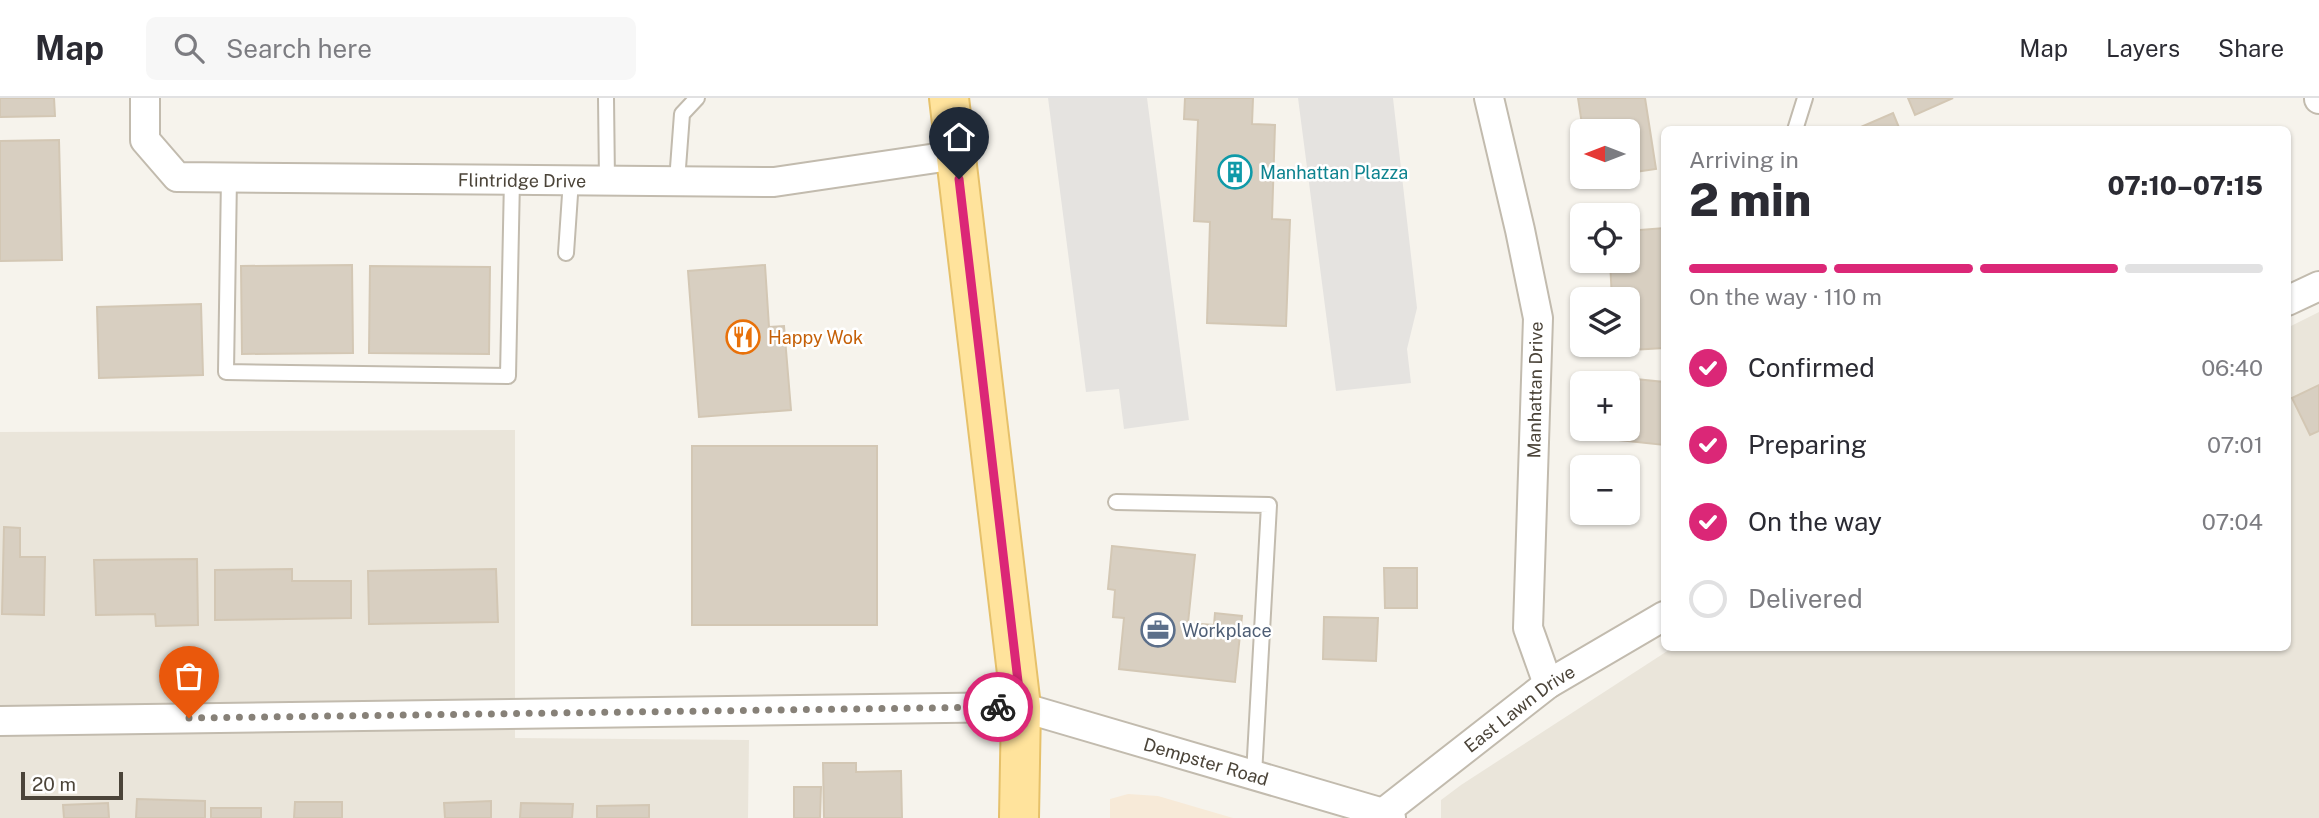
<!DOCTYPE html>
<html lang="en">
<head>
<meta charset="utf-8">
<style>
	body { margin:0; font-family:"Public Sans",sans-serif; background:#f7f7f7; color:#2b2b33; height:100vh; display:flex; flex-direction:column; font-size:26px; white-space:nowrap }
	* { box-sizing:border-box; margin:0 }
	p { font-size:23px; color:#7c7c81 }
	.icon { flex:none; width:38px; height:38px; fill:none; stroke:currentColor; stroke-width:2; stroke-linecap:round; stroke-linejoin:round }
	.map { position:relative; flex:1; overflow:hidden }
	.sheet { position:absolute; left:1661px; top:28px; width:630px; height:525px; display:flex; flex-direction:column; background:#fff; border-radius:10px; box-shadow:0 2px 5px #0004 }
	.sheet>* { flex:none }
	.needle { width:46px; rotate:270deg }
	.controls { position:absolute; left:1570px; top:21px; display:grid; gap:14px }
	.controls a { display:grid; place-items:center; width:70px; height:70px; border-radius:10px; background:#fff; box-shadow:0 2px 5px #0004; font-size:35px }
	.scale { position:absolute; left:21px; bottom:18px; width:102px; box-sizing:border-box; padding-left:7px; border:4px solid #4b4439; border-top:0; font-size:19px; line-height:24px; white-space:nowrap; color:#4b4439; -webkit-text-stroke:5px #fff; paint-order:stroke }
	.pin { position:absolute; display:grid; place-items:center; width:60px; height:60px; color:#fff; margin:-72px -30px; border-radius:50% 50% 50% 0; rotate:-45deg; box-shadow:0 0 7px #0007 }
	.pin .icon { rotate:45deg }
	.courier { position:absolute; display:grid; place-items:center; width:70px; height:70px; margin:-35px; border:5px solid #db2777; border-radius:50%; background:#fff; color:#222; box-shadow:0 2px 9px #0007 }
	.summary em { font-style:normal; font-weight:800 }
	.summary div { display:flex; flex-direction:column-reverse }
	.summary { display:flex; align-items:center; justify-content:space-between; height:119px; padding:0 28px }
	h1 { font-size:46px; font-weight:800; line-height:52px }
	.bar { display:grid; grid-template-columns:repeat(4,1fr); gap:10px 7px; align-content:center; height:84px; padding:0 28px }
	.bar i { height:9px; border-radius:5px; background:#e1e1e2 }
	.bar .selected { background:#db2777 }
	.bar p { grid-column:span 4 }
	ol { padding:0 28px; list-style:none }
	li { display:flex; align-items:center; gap:21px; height:77px }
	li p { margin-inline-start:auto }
	li .icon { padding:7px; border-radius:50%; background:#db2777; color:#fff; stroke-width:4 }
	li:last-child { color:#7c7c81 }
	li i { width:38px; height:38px; border:4px solid #e1e1e2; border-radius:50% }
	header { display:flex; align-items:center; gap:42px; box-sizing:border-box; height:98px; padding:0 35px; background:#fff; border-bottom:2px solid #e1e1e2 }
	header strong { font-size:33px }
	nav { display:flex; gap:38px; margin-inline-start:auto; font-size:24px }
	.search { width:490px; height:63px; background:#f7f7f7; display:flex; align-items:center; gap:18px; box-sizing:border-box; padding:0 24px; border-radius:10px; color:#7c7c81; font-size:26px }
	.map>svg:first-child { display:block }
	.residential { fill:#eae5da }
	.commercial { fill:#f7ead8 }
	.parking { fill:#e5e3e0 }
	.building { fill:#d8cfc1; stroke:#d3c7b4; stroke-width:2 }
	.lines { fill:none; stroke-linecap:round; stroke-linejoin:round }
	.lane-casing { stroke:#c2bbae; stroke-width:18 }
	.street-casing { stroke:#c2bbae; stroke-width:32 }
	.primary-casing { stroke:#e6c16a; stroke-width:42 }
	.lane { stroke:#fff; stroke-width:14 }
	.street { stroke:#fff; stroke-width:28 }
	.primary { stroke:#ffe39c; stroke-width:38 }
	.done { stroke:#878178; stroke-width:7; stroke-dasharray:0 12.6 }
	.route { stroke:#db2777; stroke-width:9 }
	.labels { text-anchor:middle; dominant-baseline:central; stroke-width:5; stroke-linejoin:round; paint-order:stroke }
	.culture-label { font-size:18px; fill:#0d838f; stroke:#fff; text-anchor:start }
	.street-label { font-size:18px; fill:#4b4439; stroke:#fff }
	.food-label { font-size:18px; fill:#c56008; stroke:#fff; text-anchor:start }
	.service-label { font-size:18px; fill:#4e5e75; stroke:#fff; text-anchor:start }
</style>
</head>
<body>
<header>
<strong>Map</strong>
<div class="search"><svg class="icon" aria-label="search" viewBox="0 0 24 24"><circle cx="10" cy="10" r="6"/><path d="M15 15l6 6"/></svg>Search here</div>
<nav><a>Map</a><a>Layers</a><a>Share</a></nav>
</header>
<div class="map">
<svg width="2319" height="720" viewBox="0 0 2319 720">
	<rect width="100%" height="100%" fill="#f6f3ec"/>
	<path class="residential" d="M2319 214V720H1441V702L1461 687 1672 550H2287V230Z
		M515 332V640L749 642 748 720H0V334Z"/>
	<path class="commercial" d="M1128 696 1158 698 1233 720H1110V701Z"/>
	<path class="parking" d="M1048 0H1147L1189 322 1124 331 1119 291 1086 294Z
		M1298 0H1393L1417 210 1407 251 1411 285 1336 293Z"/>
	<path class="building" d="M0 0H54L55 18 0 19Z
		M1185 0H1253L1252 26 1275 27 1272 121 1290 122 1286 228 1207 225 1210 124 1194 123 1198 22 1184 21Z
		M1578 0H1645L1656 71 1628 75V33H1583Z
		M1908 0H1953L1915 17Z
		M1893 15 1900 32H1854Z
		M59 42 62 162 0 163V43Z
		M1664 130V250L1615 253V247H1628V201H1612L1610 163H1628V133Z
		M352 167 353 255 242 256 241 168Z
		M765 167 769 229 784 228 791 312 699 319 688 173Z
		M370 168 490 169 489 256 369 255Z
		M201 206 203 277 99 280 97 209Z
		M1616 279 1664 284V347L1610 341 1611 331H1628V285H1616Z
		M2319 287V333L2310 337 2292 300Z
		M692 348H877V527H692Z
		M4 429 20 430V459H45L44 517 2 516Z
		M1112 448 1195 457 1188 525 1214 527 1215 515 1242 518 1235 584 1119 571 1124 520 1113 519 1115 492 1108 491Z
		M197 461 198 527 156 528 155 516 96 517 94 462Z
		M1384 470H1417V510H1385Z
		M292 471V483H351V520L215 522V472Z
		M496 471 498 524 369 526 368 473Z
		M1324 519 1378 520 1376 563 1323 561Z
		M823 665H856V674L901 673 902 720H824Z
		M794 689H821L820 720H794Z
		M137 701 205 703V720H136Z
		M491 703V720H445L444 705Z
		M295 704H342V720H294Z
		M108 705 109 720H64L63 707Z
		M521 705 573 706 572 720H520Z
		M649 707V720H597V708Z
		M211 710H261V720H211Z"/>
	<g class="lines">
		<defs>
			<path id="lane" d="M606 0 607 82
				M1795 32 1805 0
				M229 79 226 274 508 278 512 81
				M677 83 682 16 697 0
				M566 155 571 82
				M1116 404 1269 407 1254 677"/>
			<g id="street">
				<path id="s1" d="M145 0V42L177 79 774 84 957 57"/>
				<path d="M1489 0 1520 132 1538 220 1528 530 1548 586"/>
				<path d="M2319 0V1"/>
				<path d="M2287 203 2319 188"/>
				<path id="s2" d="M0 623 1021 609 1383 715 1391 720"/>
				<path id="s3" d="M1383 715 1548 586 1664 518"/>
			</g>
			<path id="primary" d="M949 0 1021 609 1019 720"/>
		</defs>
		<use href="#lane" class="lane-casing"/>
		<use href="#street" class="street-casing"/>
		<use href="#primary" class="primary-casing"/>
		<use href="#lane" class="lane"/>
		<use href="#street" class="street"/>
		<use href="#primary" class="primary"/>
	</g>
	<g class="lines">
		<path class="done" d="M189 620 998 609"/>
		<path class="route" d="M959 81 1021 609H998"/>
	</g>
	<defs>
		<symbol id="building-ring" viewBox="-11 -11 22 22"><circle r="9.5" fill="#fff" stroke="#0f9aa8" stroke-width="1.5"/><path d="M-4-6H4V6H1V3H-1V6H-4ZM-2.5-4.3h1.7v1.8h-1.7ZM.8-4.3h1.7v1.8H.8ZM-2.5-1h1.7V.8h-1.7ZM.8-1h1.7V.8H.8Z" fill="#0f9aa8"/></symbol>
		<symbol id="restaurant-ring" viewBox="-11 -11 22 22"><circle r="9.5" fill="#fff" stroke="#e8710a" stroke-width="1.5"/><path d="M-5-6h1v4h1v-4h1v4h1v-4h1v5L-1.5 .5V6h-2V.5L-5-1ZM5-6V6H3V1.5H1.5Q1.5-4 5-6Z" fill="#e8710a"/></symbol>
		<symbol id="office-ring" viewBox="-11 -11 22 22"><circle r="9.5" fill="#fff" stroke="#5c6f8a" stroke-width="1.5"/><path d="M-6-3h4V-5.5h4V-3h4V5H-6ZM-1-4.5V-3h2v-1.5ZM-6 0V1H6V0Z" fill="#5c6f8a"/></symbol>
	</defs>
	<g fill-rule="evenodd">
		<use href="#building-ring" x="1216" y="55" width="38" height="38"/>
		<use href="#restaurant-ring" x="724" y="220" width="38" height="38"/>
		<use href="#office-ring" x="1139" y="513" width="38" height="38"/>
	</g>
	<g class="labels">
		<g class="culture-label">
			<text x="1260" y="74">Manhattan Plazza</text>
		</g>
		<g class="street-label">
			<text stroke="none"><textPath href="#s1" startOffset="436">Flintridge Drive</textPath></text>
			<text transform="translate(1535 292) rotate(-89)">Manhattan Drive</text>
			<text stroke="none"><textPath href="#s3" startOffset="172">East Lawn Drive</textPath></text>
			<text stroke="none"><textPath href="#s2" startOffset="1214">Dempster Road</textPath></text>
		</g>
		<g class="food-label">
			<text x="768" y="239">Happy Wok</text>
		</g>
		<g class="service-label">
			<text x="1182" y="532">Workplace</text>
		</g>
	</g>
</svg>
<div class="controls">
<a><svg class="needle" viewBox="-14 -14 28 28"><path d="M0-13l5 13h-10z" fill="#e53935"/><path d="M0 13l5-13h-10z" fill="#7c7c81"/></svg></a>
<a><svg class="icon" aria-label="locate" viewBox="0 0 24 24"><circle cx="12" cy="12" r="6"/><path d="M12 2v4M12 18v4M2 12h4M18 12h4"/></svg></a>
<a><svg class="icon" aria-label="layers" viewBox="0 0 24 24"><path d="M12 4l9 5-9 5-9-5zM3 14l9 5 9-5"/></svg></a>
<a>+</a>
<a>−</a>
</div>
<div class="scale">20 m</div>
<div class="pin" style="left:189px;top:620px;background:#ea580c"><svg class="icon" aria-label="bag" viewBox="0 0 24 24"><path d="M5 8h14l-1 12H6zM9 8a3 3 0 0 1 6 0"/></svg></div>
<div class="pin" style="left:959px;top:81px;background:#1f2937"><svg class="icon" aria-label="home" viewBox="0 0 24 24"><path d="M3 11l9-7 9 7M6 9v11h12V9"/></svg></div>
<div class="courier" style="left:998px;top:609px"><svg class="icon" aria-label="bike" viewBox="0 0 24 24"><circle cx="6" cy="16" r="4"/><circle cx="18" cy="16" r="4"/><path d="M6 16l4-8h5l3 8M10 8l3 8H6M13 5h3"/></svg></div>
<section class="sheet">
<div class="summary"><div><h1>2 min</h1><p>Arriving in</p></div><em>07:10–07:15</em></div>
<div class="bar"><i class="selected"></i><i class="selected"></i><i class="selected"></i><i></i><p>On the way · 110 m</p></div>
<ol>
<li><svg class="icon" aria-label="check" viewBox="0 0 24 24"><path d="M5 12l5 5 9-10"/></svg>Confirmed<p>06:40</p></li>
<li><svg class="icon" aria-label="check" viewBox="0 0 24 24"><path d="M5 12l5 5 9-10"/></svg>Preparing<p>07:01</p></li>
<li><svg class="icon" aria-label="check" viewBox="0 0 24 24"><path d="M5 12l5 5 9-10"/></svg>On the way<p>07:04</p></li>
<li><i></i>Delivered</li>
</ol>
</section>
</div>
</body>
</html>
